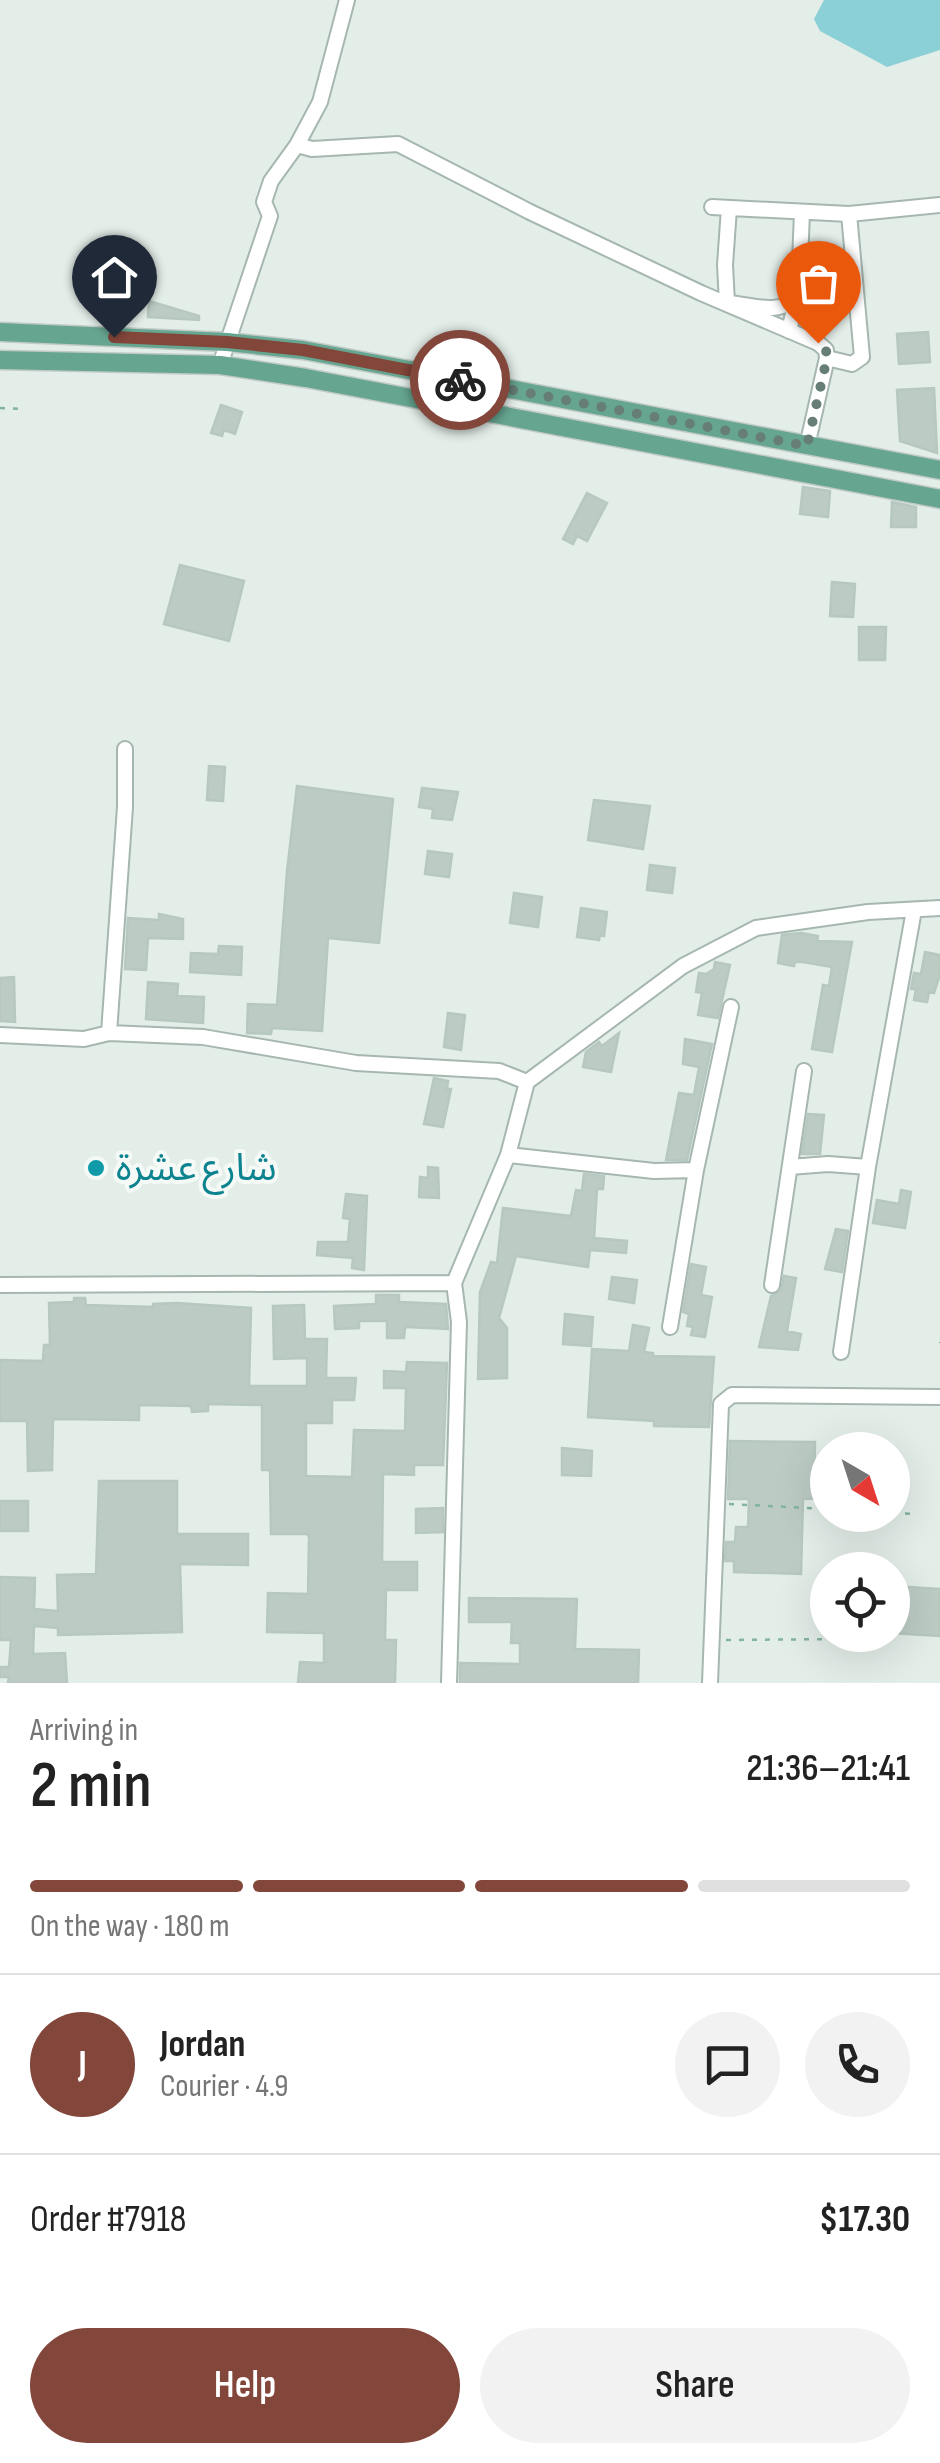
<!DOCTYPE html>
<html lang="en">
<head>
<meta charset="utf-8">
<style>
	body { margin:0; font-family:"Sofia Sans Condensed","Noto Sans Arabic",sans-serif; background:#f2f2f2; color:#222; height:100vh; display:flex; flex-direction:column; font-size:38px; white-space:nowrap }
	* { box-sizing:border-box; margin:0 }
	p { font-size:32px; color:#767676 }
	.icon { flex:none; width:55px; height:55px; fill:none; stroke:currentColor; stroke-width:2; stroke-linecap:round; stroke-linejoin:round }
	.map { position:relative; height:1683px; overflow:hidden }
	.panel { display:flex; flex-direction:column; background:#fff; flex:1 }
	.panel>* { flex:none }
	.needle { width:65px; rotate:141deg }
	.controls { position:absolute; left:810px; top:1432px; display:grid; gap:20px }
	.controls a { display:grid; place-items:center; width:100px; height:100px; border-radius:50%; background:#fff; box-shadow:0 10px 40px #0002; font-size:50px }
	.pin { position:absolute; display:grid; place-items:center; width:85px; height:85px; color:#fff; margin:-102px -42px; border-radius:50% 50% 50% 0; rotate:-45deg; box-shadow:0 0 10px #0007 }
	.pin .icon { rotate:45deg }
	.courier { position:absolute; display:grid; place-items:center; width:100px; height:100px; margin:-50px; border:8px solid #83463a; border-radius:50%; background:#fff; color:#222; box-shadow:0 2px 12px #0007 }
	.head em { font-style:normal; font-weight:600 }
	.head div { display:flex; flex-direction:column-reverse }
	.head { display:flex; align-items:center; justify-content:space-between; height:170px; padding:0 30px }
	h1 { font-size:65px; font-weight:600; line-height:75px }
	.bar { display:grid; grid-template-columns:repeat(4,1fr); gap:15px 10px; align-content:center; height:120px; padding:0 30px }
	.bar i { height:12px; border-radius:8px; background:#e0e0e0 }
	.bar .on { background:#83463a }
	.bar p { grid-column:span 4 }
	.line { display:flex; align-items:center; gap:25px; padding:0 30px; border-top:2px solid #e0e0e0 }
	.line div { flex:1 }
	.round { display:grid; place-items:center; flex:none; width:105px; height:105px; border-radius:52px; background:#f2f2f2 }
	.action { display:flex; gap:20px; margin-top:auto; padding:20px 30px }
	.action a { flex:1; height:115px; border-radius:60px; background:#83463a; color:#fff; font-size:40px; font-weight:600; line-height:115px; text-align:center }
	.action a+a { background:#f2f2f2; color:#222 }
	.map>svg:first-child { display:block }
	.water { fill:#8ad0d6 }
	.building { fill:#bcccc4; stroke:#b6c8bf; stroke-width:2.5 }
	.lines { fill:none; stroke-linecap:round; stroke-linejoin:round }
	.minor-casing { stroke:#a6b7b0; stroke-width:18 }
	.major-casing { stroke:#c1cac7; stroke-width:21 }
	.path { stroke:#83b4a0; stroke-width:2.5; stroke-dasharray:5 8; stroke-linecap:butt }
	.minor { stroke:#fff; stroke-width:14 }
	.major { stroke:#66a690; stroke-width:18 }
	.done { stroke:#667e75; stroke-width:10; stroke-dasharray:0 18 }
	.route { stroke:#83463a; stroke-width:12 }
	.culture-dot { fill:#0f9aa8; stroke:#f5faf7; stroke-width:4 }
	.labels { text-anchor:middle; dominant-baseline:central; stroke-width:8; stroke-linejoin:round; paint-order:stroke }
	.culture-label { font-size:38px; fill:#0d838f; stroke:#f5faf7; text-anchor:start }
</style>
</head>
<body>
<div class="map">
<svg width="940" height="1683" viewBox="0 0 940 1683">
	<rect width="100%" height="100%" fill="#e4eee9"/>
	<path class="water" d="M824 0H940V50L887 67 820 31 814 19Z"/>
	<path class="building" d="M149 301 199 316V320L148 317Z
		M928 332 930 362 899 364 897 334Z
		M934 388 937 453 900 441 897 390Z
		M221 405 242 412 235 434 224 430 222 436 211 433Z
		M803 487 830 491 828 517 800 514Z
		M587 493 607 503 587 541 577 536 573 544 563 539Z
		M892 502 916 507V527H891Z
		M180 565 244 581 229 641 164 624Z
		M832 582 855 584 853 617 830 616Z
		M859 627H886L885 660H859Z
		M209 766 225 767 223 801 207 800Z
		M297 786 393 799 379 943 328 938 322 1031 272 1028 271 1034 247 1033 248 1004 277 1005 287 871Z
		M422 788 458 792 452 820 432 818 433 809 419 807Z
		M594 800 650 806 643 849 588 840Z
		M428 851 452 854 449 877 425 874Z
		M650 865 675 868 672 893 647 890Z
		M514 893 542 897 538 927 510 923Z
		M581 908 607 912 604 936 600 935 599 940 577 937Z
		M159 914 183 919V939L148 938 146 970 125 969 128 918 159 920Z
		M801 933 818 936 817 941 852 942 832 1052 812 1049 823 985 829 986 832 967 803 962H795L794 966 778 963 782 935Z
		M219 946 242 947 241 975 190 972 191 953 218 954Z
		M925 952 940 955V974L934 993 929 992 927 1002 914 1000 916 989H911L914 973 921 974Z
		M715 962 730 965 718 1018 698 1015 702 993 696 992 699 973 706 974 714 969Z
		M14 977 15 1022 0 1021V978Z
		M148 982 178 984 177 996 204 997 203 1023 146 1019Z
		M448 1013 465 1015 461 1050 444 1047Z
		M619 1033 611 1072 583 1067 586 1052 599 1042 602 1046Z
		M685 1039 712 1044 687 1160H666L679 1093 694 1095 699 1067 683 1064Z
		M434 1078 448 1081 447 1089H451L443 1127 424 1124Z
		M808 1114 824 1115 820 1154H802Z
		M428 1167 438 1168 439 1198 419 1197 420 1177 428 1178Z
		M584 1174 604 1176 603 1189H597L594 1238 627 1241 626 1253 590 1250 588 1267 516 1256 499 1318 507 1328V1378L478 1379 480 1292 491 1262 497 1263 503 1208 571 1216 576 1190 582 1191Z
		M901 1190 911 1192 905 1228 873 1223 877 1200 899 1204Z
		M346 1194 367 1196 364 1270 352 1268 353 1258 317 1255 318 1242H348L350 1219 343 1218Z
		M836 1229 848 1231 842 1272 825 1269Z
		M691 1264 706 1267 701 1295 712 1297 705 1337 691 1335 693 1327 687 1326 689 1314 683 1312Z
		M784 1276 796 1278 787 1331 801 1334 798 1350 759 1347 771 1296 781 1291Z
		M612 1277 637 1280 634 1303 609 1299Z
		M376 1295H399V1302L446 1304 448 1329 405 1327 404 1338H387V1321H359V1328L335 1329 334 1306 376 1304Z
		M74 1298H85L86 1305 153 1307V1304L177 1303 251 1308 249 1386H307V1358L274 1359 273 1306 304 1305 305 1339H327L326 1378H356L354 1400H332V1423H306V1476L352 1477 354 1430 405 1431 406 1388H384V1371L406 1372 407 1362 447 1363 443 1465H414V1475L383 1474 382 1562H417V1590H386L385 1640H396L395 1683H298L300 1662 324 1663V1633L267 1632 268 1593 308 1594 309 1537 307 1534H271L270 1470H262V1405L208 1404V1411L192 1412 191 1406 139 1405V1420L53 1419 52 1470 28 1471 27 1421H0V1360L43 1361 44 1345H50L49 1303 74 1302Z
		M565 1314 593 1317 591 1346 563 1344Z
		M633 1325 649 1328 644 1352 653 1353V1356L714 1357 709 1427 654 1426V1421L588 1417 592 1349 629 1351Z
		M730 1441 815 1442 814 1484 828 1485V1498L803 1499 801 1574 734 1572V1561H725L726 1542H735L736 1527H748L749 1499H728Z
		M562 1448 592 1451 591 1476 562 1475Z
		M99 1481H177V1534H248V1565L180 1564 182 1632 58 1635V1628L34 1626 33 1654 65 1653 67 1683H8L9 1677H0V1667H9L11 1640H0V1577L35 1578 34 1609 58 1611 57 1575 96 1574Z
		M0 1501H28V1531H0Z
		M443 1508V1532L416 1533V1509Z
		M892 1586 940 1589V1636L892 1633Z
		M469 1598 577 1599 575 1649 639 1650 638 1683H460V1663L520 1664V1643H511L512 1622H469Z"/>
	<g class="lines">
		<defs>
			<path id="minor" d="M297 145 312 149 398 144 530 212 701 293 818 343 826 350 827 358 807 446
				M712 207 849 214 940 205
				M729 208 725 265 727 303C752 304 775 316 795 299
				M789 331 799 287 802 212
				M827 358 852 364 862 357 849 214
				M220 365 270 216 264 202 271 181 297 145 320 102 347 0
				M109 1033 125 807V749
				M0 1035 84 1039 109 1033 203 1037 356 1063 499 1071 527 1082
				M508 1155 654 1171 696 1170
				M790 1167 828 1164 868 1167
				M0 1285 454 1283 508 1155 527 1082 683 966 756 928 868 912 940 908
				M772 1285 804 1071
				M670 1327 696 1170 731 1007
				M841 1352 868 1167 914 910
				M449 1683 459 1322 454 1283
				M710 1683 721 1404 732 1395 940 1397"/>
			<path id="major" d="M0 332 227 342 303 350 940 470
				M0 360 220 365 306 378 940 499"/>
		</defs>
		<use href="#minor" class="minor-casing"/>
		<use href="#major" class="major-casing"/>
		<path class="path" d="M0 408 24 409
			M940 1343V1342
			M729 1504 828 1509
			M892 1513 913 1514
			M726 1640 839 1639"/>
		<use href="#minor" class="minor"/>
		<use href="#major" class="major"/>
	</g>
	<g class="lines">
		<path class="done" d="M460 380 807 446 827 358 826 350 818 343"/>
		<path class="route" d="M114 337 227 342 303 350 460 380"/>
	</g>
	<circle class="culture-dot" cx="96" cy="1168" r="10"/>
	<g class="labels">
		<g class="culture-label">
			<text x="116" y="1168">شارع عشرة</text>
		</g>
	</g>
</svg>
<div class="controls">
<a><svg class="needle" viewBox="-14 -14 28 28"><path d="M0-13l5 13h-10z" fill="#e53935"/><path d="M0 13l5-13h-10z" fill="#767676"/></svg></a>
<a><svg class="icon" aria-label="locate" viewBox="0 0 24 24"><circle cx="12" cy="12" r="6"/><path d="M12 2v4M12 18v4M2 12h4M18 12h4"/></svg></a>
</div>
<div class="pin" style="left:818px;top:343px;background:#ea580c"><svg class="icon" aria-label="bag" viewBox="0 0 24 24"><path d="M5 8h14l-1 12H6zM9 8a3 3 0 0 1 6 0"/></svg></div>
<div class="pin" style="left:114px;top:337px;background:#1f2937"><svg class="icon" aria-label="home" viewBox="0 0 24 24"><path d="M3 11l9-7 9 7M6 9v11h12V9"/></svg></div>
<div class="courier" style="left:460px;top:380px"><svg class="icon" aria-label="bike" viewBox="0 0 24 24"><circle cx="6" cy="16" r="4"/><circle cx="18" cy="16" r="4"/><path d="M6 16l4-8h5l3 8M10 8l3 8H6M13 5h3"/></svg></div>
</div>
<section class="panel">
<div class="head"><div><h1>2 min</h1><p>Arriving in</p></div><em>21:36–21:41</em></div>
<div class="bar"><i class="on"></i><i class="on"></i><i class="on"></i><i></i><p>On the way · 180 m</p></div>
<div class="line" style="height:180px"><b class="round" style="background:#83463a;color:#fff">J</b><div><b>Jordan</b><p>Courier · 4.9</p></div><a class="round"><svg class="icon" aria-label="chat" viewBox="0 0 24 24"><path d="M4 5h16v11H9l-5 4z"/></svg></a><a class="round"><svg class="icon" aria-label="phone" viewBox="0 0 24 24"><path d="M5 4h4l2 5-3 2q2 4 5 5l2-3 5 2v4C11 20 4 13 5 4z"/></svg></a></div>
<div class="line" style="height:130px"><div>Order #7918</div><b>$17.30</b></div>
<div class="action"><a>Help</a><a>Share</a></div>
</section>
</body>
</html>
